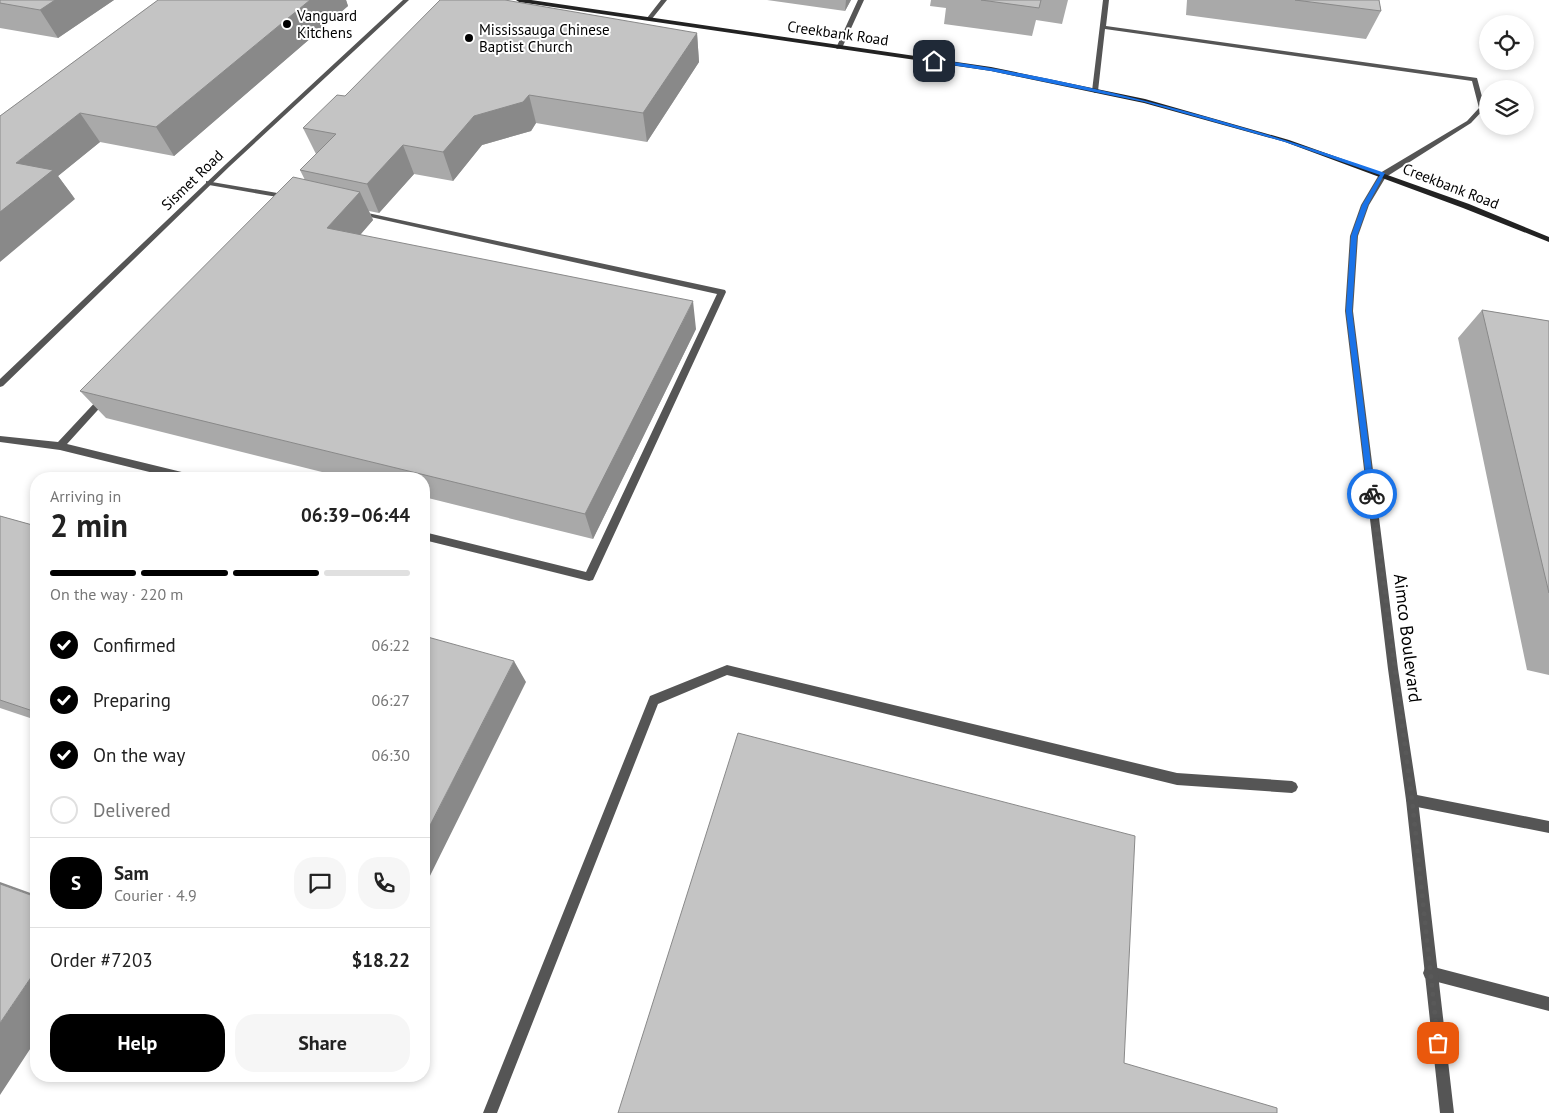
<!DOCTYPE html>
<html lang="en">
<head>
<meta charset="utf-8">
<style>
	body { margin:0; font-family:"PT Sans",sans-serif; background:#f6f6f6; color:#222; height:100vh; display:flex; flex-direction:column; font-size:19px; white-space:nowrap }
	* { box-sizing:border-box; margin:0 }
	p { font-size:16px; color:#767676 }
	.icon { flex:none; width:28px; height:28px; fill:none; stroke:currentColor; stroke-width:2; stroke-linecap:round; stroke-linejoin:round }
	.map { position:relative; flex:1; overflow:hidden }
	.panel { position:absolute; left:30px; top:472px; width:400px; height:610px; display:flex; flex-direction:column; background:#fff; border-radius:20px; box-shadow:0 2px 8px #0003 }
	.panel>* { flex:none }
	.buttons { position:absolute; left:1479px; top:15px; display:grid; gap:10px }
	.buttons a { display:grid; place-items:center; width:55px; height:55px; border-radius:50%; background:#fff; box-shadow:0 2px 8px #0003; font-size:25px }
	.pin { position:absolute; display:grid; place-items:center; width:42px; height:42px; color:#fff; margin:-21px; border-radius:10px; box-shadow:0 2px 8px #0006 }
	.courier { position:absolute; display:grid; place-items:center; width:50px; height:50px; margin:-25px; border:4px solid #1a73e8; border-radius:50%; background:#fff; color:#222; box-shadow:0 1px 6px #0007 }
	.overview em { font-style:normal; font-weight:800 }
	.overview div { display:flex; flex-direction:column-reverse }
	.overview { display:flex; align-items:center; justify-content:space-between; height:85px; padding:0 20px }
	h1 { font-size:32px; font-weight:800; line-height:38px }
	.bar { display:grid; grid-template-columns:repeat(4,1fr); gap:8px 5px; align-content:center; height:60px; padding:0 20px }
	.bar i { height:6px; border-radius:4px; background:#e0e0e0 }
	.bar .current { background:#000 }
	.bar p { grid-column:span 4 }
	.line { display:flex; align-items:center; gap:12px; padding:0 20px; border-top:1px solid #e0e0e0 }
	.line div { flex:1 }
	.round { display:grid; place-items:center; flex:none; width:52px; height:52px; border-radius:20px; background:#f6f6f6 }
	ol { padding:0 20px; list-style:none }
	li { display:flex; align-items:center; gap:15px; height:55px }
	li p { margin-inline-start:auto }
	li .icon { padding:5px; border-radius:50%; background:#000; color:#fff; stroke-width:4 }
	li:last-child { color:#767676 }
	li i { width:28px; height:28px; border:2px solid #e0e0e0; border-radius:50% }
	.primary-button { display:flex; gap:10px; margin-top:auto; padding:10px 20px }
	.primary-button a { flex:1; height:58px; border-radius:20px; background:#000; color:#fff; font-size:20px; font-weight:800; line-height:58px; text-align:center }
	.primary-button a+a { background:#f6f6f6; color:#222 }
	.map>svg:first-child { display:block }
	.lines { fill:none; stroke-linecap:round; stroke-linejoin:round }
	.lane { fill:#555; fill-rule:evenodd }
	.street { fill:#555; fill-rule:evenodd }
	.secondary { fill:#222; fill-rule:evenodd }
	.wall { fill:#a9a9a9 }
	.shaded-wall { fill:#898989 }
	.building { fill:#c4c4c4; stroke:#898989 }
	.route { fill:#1a73e8 }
	.done { stroke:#595959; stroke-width:5; stroke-dasharray:0 9 }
	.poi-dot { fill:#000; stroke:#fff; stroke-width:2 }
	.labels { text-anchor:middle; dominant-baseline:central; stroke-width:4; stroke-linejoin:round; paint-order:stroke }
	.far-poi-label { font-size:15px; fill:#000; stroke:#fff; text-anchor:start }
	.far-street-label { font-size:15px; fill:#000; stroke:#fff }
	.street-label { font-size:18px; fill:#000; stroke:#fff }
</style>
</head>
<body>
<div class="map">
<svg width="1549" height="1113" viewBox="0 0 1549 1113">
	<rect width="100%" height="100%" fill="#fff"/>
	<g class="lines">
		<path class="lane" d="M661 0H667L651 20H647V18Z
			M858 0H864L842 48 837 49 836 48Z
			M1103 0H1109L1106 26 1477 78 1485 108 1471 123 1386 177H1380V173L1467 121 1479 108 1472 81 1105 29 1098 91 1095 93 1092 91Z
			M206 181 289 195 293 197 289 199 209 185H206Z
			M354 210 725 290 726 292 593 580 589 581 424 540V532L586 572 717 294 357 214H354Z
			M103 396 106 397 107 399 106 401 67 444 194 475 199 479H178L60 450 0 442V436L58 442 100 397Z
			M727 665 1177 773 1292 781 1296 783 1298 787 1296 791 1292 793 1177 785 727 675 658 704 497 1113H483L650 696Z
			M1412 794 1549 821V833L1412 806 1408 804 1406 800 1408 796Z
			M1430 966 1549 997V1011L1430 980 1425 978 1423 973 1425 968Z"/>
		<path class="street" d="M403 0H409L230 166 3 386 0 387V379L226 164Z
			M1380 173 1387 175 1369 205 1358 236 1353 311 1398 669 1418 800 1454 1113H1440L1406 800 1388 669 1345 311 1350 236 1361 205Z"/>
		<path class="secondary" d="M516 0H531L991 67 1145 99 1289 140 1469 204 1549 237V242L1463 208 1285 142 1144 103 991 71 519 2Z"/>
	</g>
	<path class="wall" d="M0 0H114L58 38 0 28Z
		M158 0H346L348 6 174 156 100 142 58 176 75 199 0 116Z
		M767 0H851L845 11Z
		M931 0H1068L1062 24 1036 20 1032 36 944 24 946 8 930 6Z
		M1187 0H1379L1381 11 1366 39 1186 15Z
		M697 33 699 62 647 142 536 123 531 131 482 145 453 181 414 174 379 213 369 211 373 220 360 235 696 329 593 539 424 497V479H350L106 418 80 391 305 180 300 170 316 154 303 128 345 96Z
		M1482 310 1549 321V675L1527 670 1458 338Z
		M0 516 36 526V720L0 708Z"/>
	<path class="shaded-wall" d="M55 0H114L58 38 40 10Z
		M310 0H346L348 6 174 156 156 127Z
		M846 0H851L845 11Z
		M697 33 699 62 647 142 643 113Z
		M529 95 536 123 531 131 482 145 453 181 443 152 474 116Z
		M80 113 100 142 58 176 75 199 0 262V212L16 163Z
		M403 145 414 174 379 213 367 184Z
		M360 192 373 220 341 257 327 228Z
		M693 301 696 329 593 539 585 514Z
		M514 661 526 682 424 888V837Z
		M0 882 36 895V897L0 884Z
		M36 970V1040L0 1095V1023Z"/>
	<path class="building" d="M0 0H55L40 10 0 3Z
		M158 0H310L156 127 80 113 16 163 53 170 0 212V116Z
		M440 0H505L697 33 643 113 529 95 523 102 474 116 443 152 403 145 367 184 300 170 336 134 303 128 337 95 345 96Z
		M981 0H1041L1039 8Z
		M1295 0H1379L1381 11Z
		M293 177 360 192 327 228 693 301 585 514 80 391Z
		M1482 310 1549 321V593Z
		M0 516 36 526V712L0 700Z
		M424 636 514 661 424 837Z
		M738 733 1135 836 1124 1063 1277 1108V1113H618Z
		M0 884 36 897V970L0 1023Z"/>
	<path class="route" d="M934 59C1088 81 1238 122 1385 173L1368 205 1357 236 1352 311 1375 496 1368 494 1346 311 1351 236 1362 205 1380 175 1285 142 1144 102 991 71 932 62Z"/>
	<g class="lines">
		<path class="done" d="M1372 494 1412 800 1438 1043"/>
	</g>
	<g class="poi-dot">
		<circle cx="287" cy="24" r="5"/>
		<circle cx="469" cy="38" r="5"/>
	</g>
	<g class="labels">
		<g class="far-poi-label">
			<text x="297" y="15">Vanguard<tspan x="297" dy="17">Kitchens</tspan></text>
			<text x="479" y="29">Mississauga Chinese<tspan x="479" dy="17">Baptist Church</tspan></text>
		</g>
		<g class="far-street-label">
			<text transform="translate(838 33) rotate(8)">Creekbank Road</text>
			<text transform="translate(192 180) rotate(-44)">Sismet Road</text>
			<text transform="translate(1451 186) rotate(21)">Creekbank Road</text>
		</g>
		<g class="street-label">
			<text transform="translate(1408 638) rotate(83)">Aimco Boulevard</text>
		</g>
	</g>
</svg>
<div class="buttons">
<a><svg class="icon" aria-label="locate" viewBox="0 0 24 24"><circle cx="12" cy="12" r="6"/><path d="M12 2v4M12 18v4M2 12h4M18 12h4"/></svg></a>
<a><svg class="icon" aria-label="layers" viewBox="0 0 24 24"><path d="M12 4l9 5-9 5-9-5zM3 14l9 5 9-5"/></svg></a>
</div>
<div class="pin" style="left:1438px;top:1043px;background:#ea580c"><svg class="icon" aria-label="bag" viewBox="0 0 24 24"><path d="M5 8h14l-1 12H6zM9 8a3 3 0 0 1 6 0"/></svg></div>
<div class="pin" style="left:934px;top:61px;background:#1f2937"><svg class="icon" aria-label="home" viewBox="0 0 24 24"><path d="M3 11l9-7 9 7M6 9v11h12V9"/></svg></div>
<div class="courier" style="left:1372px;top:494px"><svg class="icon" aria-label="bike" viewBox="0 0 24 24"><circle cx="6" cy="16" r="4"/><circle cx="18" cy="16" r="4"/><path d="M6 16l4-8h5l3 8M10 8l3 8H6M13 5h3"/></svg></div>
<section class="panel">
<div class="overview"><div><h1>2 min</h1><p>Arriving in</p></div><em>06:39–06:44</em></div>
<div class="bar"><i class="current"></i><i class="current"></i><i class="current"></i><i></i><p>On the way · 220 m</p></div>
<ol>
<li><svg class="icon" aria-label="check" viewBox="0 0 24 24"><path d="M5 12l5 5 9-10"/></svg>Confirmed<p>06:22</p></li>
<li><svg class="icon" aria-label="check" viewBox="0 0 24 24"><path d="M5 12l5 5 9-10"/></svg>Preparing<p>06:27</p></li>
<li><svg class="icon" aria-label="check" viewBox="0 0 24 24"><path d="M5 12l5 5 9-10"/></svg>On the way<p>06:30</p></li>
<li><i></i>Delivered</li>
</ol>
<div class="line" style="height:90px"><b class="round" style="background:#000;color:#fff">S</b><div><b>Sam</b><p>Courier · 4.9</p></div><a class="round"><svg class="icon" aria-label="chat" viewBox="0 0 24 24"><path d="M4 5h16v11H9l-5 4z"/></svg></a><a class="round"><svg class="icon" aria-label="phone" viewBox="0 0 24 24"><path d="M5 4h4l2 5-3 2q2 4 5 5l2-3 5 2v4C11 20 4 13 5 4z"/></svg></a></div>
<div class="line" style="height:65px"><div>Order #7203</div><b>$18.22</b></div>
<div class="primary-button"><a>Help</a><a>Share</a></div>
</section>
</div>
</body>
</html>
